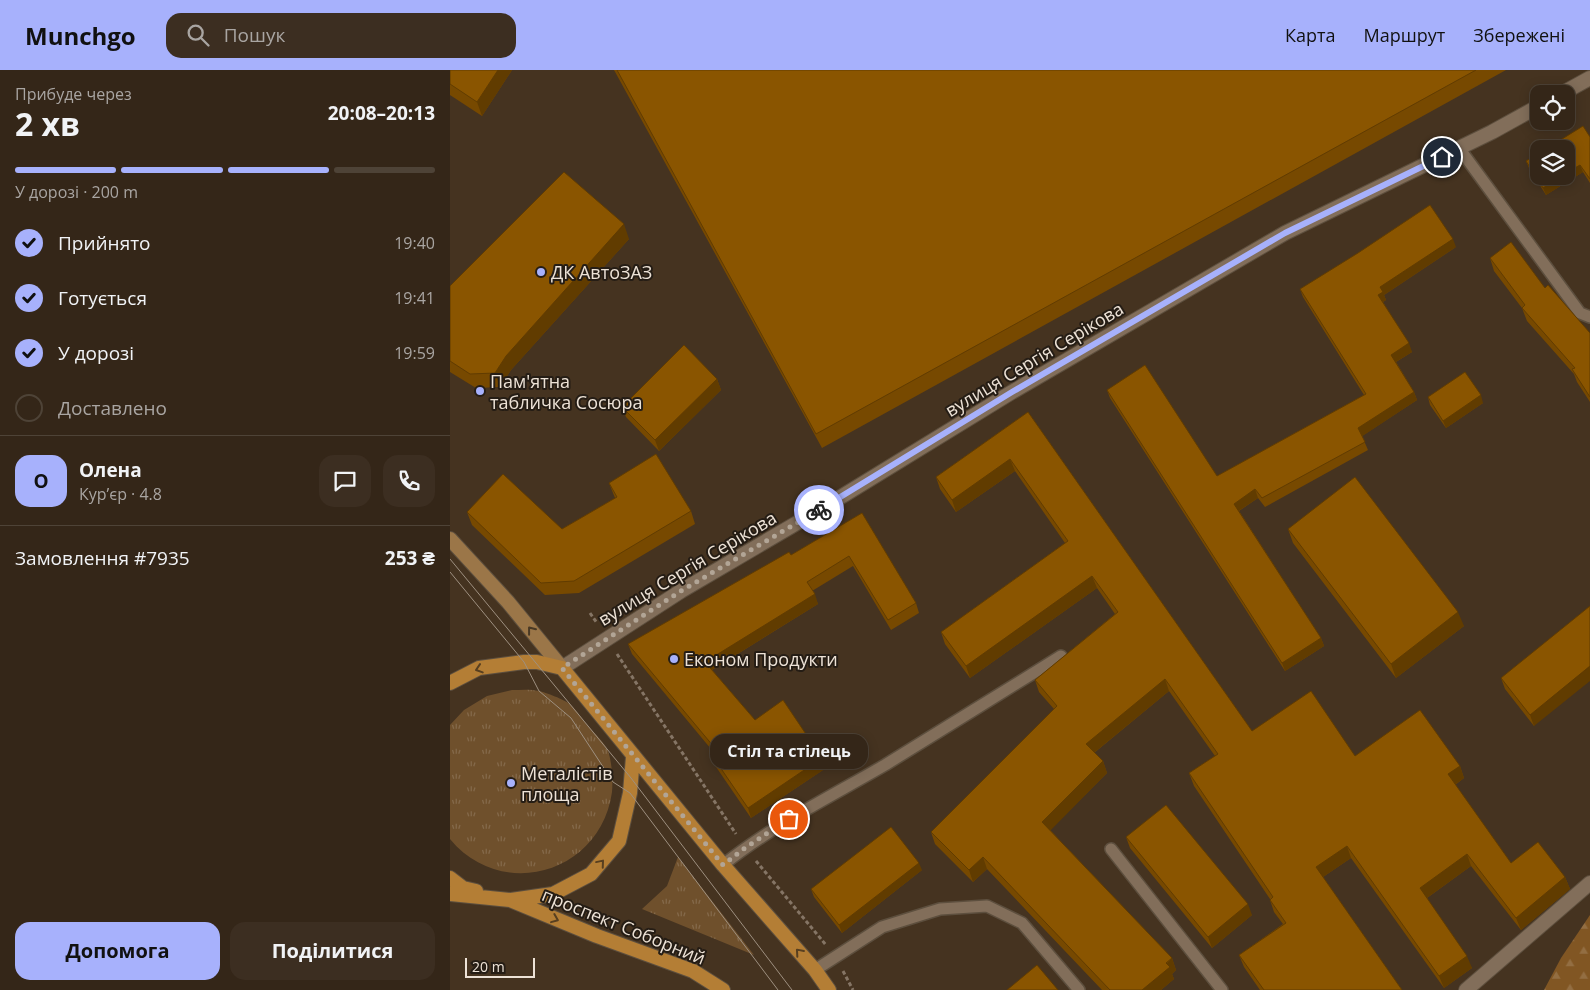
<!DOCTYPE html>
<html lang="uk">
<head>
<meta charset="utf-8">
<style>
	body { margin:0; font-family:"Open Sans",sans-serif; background:#3c2e21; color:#f1f3f6; height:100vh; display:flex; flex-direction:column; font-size:19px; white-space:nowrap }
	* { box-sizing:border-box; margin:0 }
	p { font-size:16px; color:#a9a5a2 }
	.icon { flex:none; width:28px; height:28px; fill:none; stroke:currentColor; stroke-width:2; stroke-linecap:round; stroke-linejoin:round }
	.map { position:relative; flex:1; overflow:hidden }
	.details { display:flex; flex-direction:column; background:#342618; width:450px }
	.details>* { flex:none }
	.controls { position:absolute; left:1080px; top:15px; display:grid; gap:10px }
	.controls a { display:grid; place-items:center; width:45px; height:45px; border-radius:10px; background:#342618; box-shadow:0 2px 12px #0003,0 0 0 1px #4e4337; font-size:25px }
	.scale { position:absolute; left:15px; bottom:12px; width:70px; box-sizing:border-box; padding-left:5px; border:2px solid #ede2d6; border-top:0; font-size:14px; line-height:18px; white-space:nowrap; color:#ede2d6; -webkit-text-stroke:4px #251d15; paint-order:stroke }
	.pin { position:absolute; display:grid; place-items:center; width:42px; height:42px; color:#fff; margin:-21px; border:2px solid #fff; border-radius:50%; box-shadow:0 1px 5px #0007 }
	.courier { position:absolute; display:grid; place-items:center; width:50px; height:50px; margin:-25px; border:4px solid #a7b1fc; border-radius:50%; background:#fff; color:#222; box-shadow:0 1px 6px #0007 }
	.bubble { position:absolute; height:35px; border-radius:15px; background:#342618; box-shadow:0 2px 12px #0003,0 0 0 1px #4e4337; font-size:16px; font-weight:700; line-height:35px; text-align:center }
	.overview em { font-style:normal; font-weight:700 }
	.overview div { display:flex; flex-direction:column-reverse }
	.overview { display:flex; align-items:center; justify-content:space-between; height:85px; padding:0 15px }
	h1 { font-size:32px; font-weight:700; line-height:38px }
	.bar { display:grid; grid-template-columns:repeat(4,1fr); gap:8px 5px; align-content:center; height:60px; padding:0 15px }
	.bar i { height:6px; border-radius:4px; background:#4e4337 }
	.bar .current { background:#a7b1fc }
	.bar p { grid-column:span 4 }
	.line { display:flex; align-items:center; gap:12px; padding:0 15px; border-top:1px solid #4e4337 }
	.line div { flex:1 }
	.round { display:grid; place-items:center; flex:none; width:52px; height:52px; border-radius:15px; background:#3c2e21 }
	ol { padding:0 15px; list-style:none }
	li { display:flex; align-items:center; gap:15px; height:55px }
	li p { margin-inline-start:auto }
	li .icon { padding:5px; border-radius:50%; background:#a7b1fc; color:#111; stroke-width:4 }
	li:last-child { color:#a9a5a2 }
	li i { width:28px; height:28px; border:2px solid #4e4337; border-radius:50% }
	.cta { display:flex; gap:10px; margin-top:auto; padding:10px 15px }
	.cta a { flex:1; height:58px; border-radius:15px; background:#a7b1fc; color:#111; font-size:20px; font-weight:700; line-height:58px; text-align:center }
	.cta a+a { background:#3c2e21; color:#f1f3f6 }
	header { display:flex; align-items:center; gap:30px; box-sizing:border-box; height:70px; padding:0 25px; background:#a7b1fc; color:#111 }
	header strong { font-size:24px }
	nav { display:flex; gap:28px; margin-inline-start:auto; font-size:18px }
	.search { width:350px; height:45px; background:#3c2e21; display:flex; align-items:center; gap:12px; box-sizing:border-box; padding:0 18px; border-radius:15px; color:#a9a5a2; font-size:19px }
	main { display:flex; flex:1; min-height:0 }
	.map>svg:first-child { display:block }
	.grass { fill:url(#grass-tufts) }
	.forest { fill:url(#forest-firs) }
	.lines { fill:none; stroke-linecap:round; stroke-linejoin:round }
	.service-casing { stroke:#5d4f3e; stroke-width:14 }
	.minor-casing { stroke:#5d4f3e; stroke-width:16 }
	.secondary-casing { stroke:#5d4f3e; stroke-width:16 }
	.primary-casing { stroke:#5d4f3e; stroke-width:16 }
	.path { stroke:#857565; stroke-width:3; stroke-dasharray:4 2.5; stroke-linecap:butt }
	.service { stroke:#826e5a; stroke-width:11 }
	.minor { stroke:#826e5a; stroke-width:14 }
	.secondary { stroke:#9b7648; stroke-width:14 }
	.primary { stroke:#b47e35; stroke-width:14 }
	.tram { stroke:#9e9080; stroke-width:1 }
	.wall { fill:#774900 }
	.shaded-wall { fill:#613c00 }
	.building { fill:#8a5500; stroke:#613c00 }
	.oneway { stroke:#483824 }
	.oneway2 { stroke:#573f20 }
	.done { stroke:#b2a596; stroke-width:5; stroke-dasharray:0 9 }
	.route { stroke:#a7b1fc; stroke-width:6 }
	.poi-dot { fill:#a7b1fc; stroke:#251d15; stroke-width:2 }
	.labels { text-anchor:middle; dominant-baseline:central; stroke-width:4; stroke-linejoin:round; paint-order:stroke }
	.poi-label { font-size:18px; fill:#ede2d6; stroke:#251d15; text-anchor:start }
	.street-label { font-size:18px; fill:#ede2d6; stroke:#251d15 }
</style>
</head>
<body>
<header>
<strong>Munchgo</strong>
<div class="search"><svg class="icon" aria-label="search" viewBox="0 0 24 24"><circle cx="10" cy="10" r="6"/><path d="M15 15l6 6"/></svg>Пошук</div>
<nav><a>Карта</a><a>Маршрут</a><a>Збережені</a></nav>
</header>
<main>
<section class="details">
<div class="overview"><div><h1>2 хв</h1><p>Прибуде через</p></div><em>20:08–20:13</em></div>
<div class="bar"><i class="current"></i><i class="current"></i><i class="current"></i><i></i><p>У дорозі · 200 m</p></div>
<ol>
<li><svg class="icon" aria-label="check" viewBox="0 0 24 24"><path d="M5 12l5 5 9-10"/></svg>Прийнято<p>19:40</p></li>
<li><svg class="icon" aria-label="check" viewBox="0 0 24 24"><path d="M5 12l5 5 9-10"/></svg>Готується<p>19:41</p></li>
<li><svg class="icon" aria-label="check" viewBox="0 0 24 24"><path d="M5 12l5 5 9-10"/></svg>У дорозі<p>19:59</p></li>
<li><i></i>Доставлено</li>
</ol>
<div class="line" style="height:90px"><b class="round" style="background:#a7b1fc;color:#111">О</b><div><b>Олена</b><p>Кур’єр · 4.8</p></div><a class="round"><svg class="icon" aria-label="chat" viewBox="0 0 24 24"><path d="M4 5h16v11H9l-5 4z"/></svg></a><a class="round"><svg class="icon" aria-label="phone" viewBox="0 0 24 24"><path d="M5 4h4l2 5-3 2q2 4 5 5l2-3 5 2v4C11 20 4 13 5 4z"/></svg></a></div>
<div class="line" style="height:65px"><div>Замовлення #7935</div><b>253 ₴</b></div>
<div class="cta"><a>Допомога</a><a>Поділитися</a></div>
</section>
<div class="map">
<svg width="1140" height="920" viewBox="0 0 1140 920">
	<defs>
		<pattern id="grass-tufts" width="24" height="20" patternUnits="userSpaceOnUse" patternTransform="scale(1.25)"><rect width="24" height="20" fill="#6f502c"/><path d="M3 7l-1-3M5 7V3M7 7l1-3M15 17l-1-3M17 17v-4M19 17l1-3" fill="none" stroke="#84694a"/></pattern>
		<pattern id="forest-firs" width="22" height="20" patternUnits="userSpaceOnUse" patternTransform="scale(1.25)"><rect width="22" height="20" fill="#815623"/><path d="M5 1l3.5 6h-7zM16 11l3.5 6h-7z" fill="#936e42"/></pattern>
	</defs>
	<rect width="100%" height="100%" fill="#453320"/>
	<path class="grass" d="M62 620C71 620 80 619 89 621 95 622 115 630 120 634 127 641 133 650 139 657 145 664 155 673 158 681 162 692 163 711 162 722 151 803 52 832 0 769V655L14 640 37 626Z
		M228 787 304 885 192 839 217 816Z"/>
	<path class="forest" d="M1140 845V920H1094L1111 888Z"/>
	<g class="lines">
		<defs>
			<path id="service" d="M1009 78 1130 243 1140 247
				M661 779 772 920
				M273 795C323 755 380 727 435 695 494 659 552 622 611 586
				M365 900 432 857 490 839 537 836 572 853 629 920"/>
			<path id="minor" d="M1111 24 1140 8
				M112 598 231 521 381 433 562 322 835 163 1042 62 1089 36
				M1016 920 1140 813"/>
			<path id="secondary" d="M0 469 58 532 112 598"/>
			<path id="primary" d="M0 613 29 598 74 592H87L112 598 273 795 365 900 379 920
				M0 808 13 818 26 821
				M0 824 60 830 147 866 243 901 273 920
				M61 830 103 824 141 804 169 771 180 723 183 687"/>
		</defs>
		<use href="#service" class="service-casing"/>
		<use href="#minor" class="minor-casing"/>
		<use href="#secondary" class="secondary-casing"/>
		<use href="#primary" class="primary-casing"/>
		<path class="path" d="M140 543 147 553
			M167 584 286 764
			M306 791 376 875
			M393 901 403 920"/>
		<use href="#service" class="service"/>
		<use href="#minor" class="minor"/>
		<use href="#secondary" class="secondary"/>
		<use href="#primary" class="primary"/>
		<path class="tram" d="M0 489 181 708 342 920
			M0 502 74 592 89 621 121 648 163 712 180 723 328 920"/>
	</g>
	<path class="wall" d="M0 0H62L32 46 0 25Z
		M164 0H1056L372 378Z
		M1140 67V113L1133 102 1096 125 1079 98 1076 91Z
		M179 169 61 300 50 317 26 318 0 302V216Z
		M1006 177 934 225 936 230 933 232 962 282 946 292 964 322 967 330 912 366 918 380 815 437 808 428 789 441 871 568 874 576 835 601 660 328 657 320 767 406 914 325 853 227 850 219Z
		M1040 188 1095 218 1140 263V332L1127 312 1124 304 1077 251 1072 238 1044 201Z
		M267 309 271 320 209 381 176 347 172 337Z
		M978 327 1033 333 996 358 980 335Z
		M578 342 802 661 905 686 1010 696 1014 708 1005 715 1061 793 1115 807 1120 819 1071 860 1021 796 977 828 1022 898 994 918 901 788 873 807 952 920H810L794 897 789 885 833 854 824 842 820 830V829L744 716 739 703 765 686 719 621 644 683 653 691 657 703 600 760 722 888 726 900 722 904 724 909 711 920H652L537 799 523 812 485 774 481 762 604 639 589 622 585 610 665 544 647 518 520 608 495 574 491 562 615 473 565 401 506 442 490 419 486 407Z
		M159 413 241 441 245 454 129 523 95 525 22 455 17 442 112 459 165 428Z
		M412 443 466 533 469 543 441 560 403 496 362 521 368 534 262 600 305 650 376 698 301 748 262 691 259 681 261 679 182 584 178 574 341 485Z
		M838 459 1014 556 946 608 843 473Z
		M1140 536 1084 656 1055 619 1051 608Z
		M676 767 802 845 762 878 680 778Z
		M472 800 392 863 364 827 361 819Z"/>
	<path class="shaded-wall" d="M48 0H62L32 46 27 32Z
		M1130 95 1133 102 1096 125 1093 118 1111 106H1116V103Z
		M174 154 179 169 61 300 50 317 45 303 56 286Z
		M1003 169 1006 177 934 225 936 230 931 233 928 225 930 217Z
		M959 273 962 282 944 293 941 285Z
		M267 309 271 320 209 381 205 370Z
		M964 322 967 330 911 367 908 358Z
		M1031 325 1033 333 996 358 993 351Z
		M560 389 565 401 506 442 502 430Z
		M805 419 808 428 787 442 784 434Z
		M642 506 647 518 520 608 516 596Z
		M365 524 368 534 258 602 255 592Z
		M1008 542 1014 556 946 608 941 594Z
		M871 568 874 576 835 601 832 593Z
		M1140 596V611L1084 656 1080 645Z
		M715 609 719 621 640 686 636 674Z
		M372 688 376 698 301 748 298 738Z
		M653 691 657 703 597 764 592 752Z
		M1010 696 1014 708 1002 717 998 704Z
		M897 776 901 788 870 809 866 797Z
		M1017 784 1021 796 974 830 970 818Z
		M533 787 537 799 523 812 519 800Z
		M469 793 472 800 392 863 389 855Z
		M1115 807 1120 819 1071 860 1066 848Z
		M798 834 802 845 762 878 758 867Z
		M1017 886 1022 898 994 918 989 906Z
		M722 888 726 900 722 904 724 909 711 920H692Z"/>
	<path class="building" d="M0 0H48L27 32 0 14Z
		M167 0H1026L366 364Z
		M1133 56 1140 67V109L1130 95 1116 103V79H1096Z
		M1089 83V106H1111L1093 118 1076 91Z
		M114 102 174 154 56 286 45 303 20 304 0 291V216Z
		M980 135 1003 169 930 217 933 222 928 225 959 273 941 285 964 322 908 358 915 372 812 428 805 419 784 434 871 568 832 593 657 320 695 295 767 406 916 324 850 219 908 183Z
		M1061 172 1095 218 1098 215 1140 263V327L1122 299 1125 298 1072 238 1075 235 1040 188Z
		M234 275 267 309 205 370 172 337Z
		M1015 302 1031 325 993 351 978 327Z
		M578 342 802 661 861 621 905 686 970 640 1010 696 998 704 1061 793 1088 772 1115 807 1066 848 1017 784 970 818 1017 886 989 906 897 776 866 797 952 920H814L789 885 836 853 820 830 823 827 739 703 768 684 715 609 636 674 653 691 592 752 722 888 716 893 720 897 692 920H660L533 787 519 800 481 762 607 636 585 610 668 542 642 506 516 596 491 562 618 471 560 389 502 430 486 407Z
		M206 384 241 441 124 511 91 513 17 442 53 404 112 459 167 427 159 413Z
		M905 407 1008 542 941 594 838 459Z
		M412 443 466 533 438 550 399 486 357 512 365 524 255 592 305 650 333 630 372 688 298 738 259 681 264 677 178 574 339 482 341 485Z
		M1140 536V596L1080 645 1051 608Z
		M716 735 798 834 758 867 676 767Z
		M441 757 469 793 389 855 361 819Z
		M587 895 608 920H557Z"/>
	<defs><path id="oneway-chevron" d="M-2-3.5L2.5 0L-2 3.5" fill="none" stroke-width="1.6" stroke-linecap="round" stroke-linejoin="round" transform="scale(1.25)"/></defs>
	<use class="oneway" href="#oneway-chevron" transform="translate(81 560) rotate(-128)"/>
	<g class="oneway2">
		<use href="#oneway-chevron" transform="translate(29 599) rotate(162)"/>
		<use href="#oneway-chevron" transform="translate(151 793) rotate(-50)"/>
		<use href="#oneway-chevron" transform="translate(105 849) rotate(22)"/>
		<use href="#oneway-chevron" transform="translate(349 882) rotate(-131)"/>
	</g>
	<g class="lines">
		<path class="done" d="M339 749 295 778 273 795 112 598 231 521 369 440"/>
		<path class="route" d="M369 440 562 322 835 163 992 87"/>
	</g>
	<g class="poi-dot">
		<circle cx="91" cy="202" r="5"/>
		<circle cx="30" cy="321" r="5"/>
		<circle cx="224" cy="589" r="5"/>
		<circle cx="61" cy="713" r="5"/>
	</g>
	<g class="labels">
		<g class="poi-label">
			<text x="101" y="202">ДК АвтоЗАЗ</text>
			<text x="40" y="311">Пам'ятна<tspan x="40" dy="21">табличка Сосюра</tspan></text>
			<text x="234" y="589">Економ Продукти</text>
			<text x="71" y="703">Металістів<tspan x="71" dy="21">площа</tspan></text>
		</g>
		<g class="street-label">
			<text transform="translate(584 289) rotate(-31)">вулиця Сергія Серікова</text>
			<text transform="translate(237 498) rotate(-31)">вулиця Сергія Серікова</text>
			<text transform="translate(174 856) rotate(22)">проспект Соборний</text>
		</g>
	</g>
</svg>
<div class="controls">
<a><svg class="icon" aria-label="locate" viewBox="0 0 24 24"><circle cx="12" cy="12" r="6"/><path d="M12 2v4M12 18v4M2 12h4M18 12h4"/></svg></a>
<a><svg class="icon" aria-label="layers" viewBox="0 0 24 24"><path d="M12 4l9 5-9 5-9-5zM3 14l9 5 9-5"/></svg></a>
</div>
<div class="scale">20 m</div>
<div class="pin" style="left:339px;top:749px;background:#ea580c"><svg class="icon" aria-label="bag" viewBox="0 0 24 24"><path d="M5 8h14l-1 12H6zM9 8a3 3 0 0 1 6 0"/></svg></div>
<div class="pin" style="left:992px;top:87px;background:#1f2937"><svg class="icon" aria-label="home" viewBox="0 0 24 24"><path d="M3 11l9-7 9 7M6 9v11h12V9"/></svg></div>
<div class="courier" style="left:369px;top:440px"><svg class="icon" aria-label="bike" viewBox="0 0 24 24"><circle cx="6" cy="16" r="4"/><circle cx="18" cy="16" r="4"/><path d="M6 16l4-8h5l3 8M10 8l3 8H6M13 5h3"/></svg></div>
<div class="bubble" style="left:260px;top:664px;width:158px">Стіл та стілець</div>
</div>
</main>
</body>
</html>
